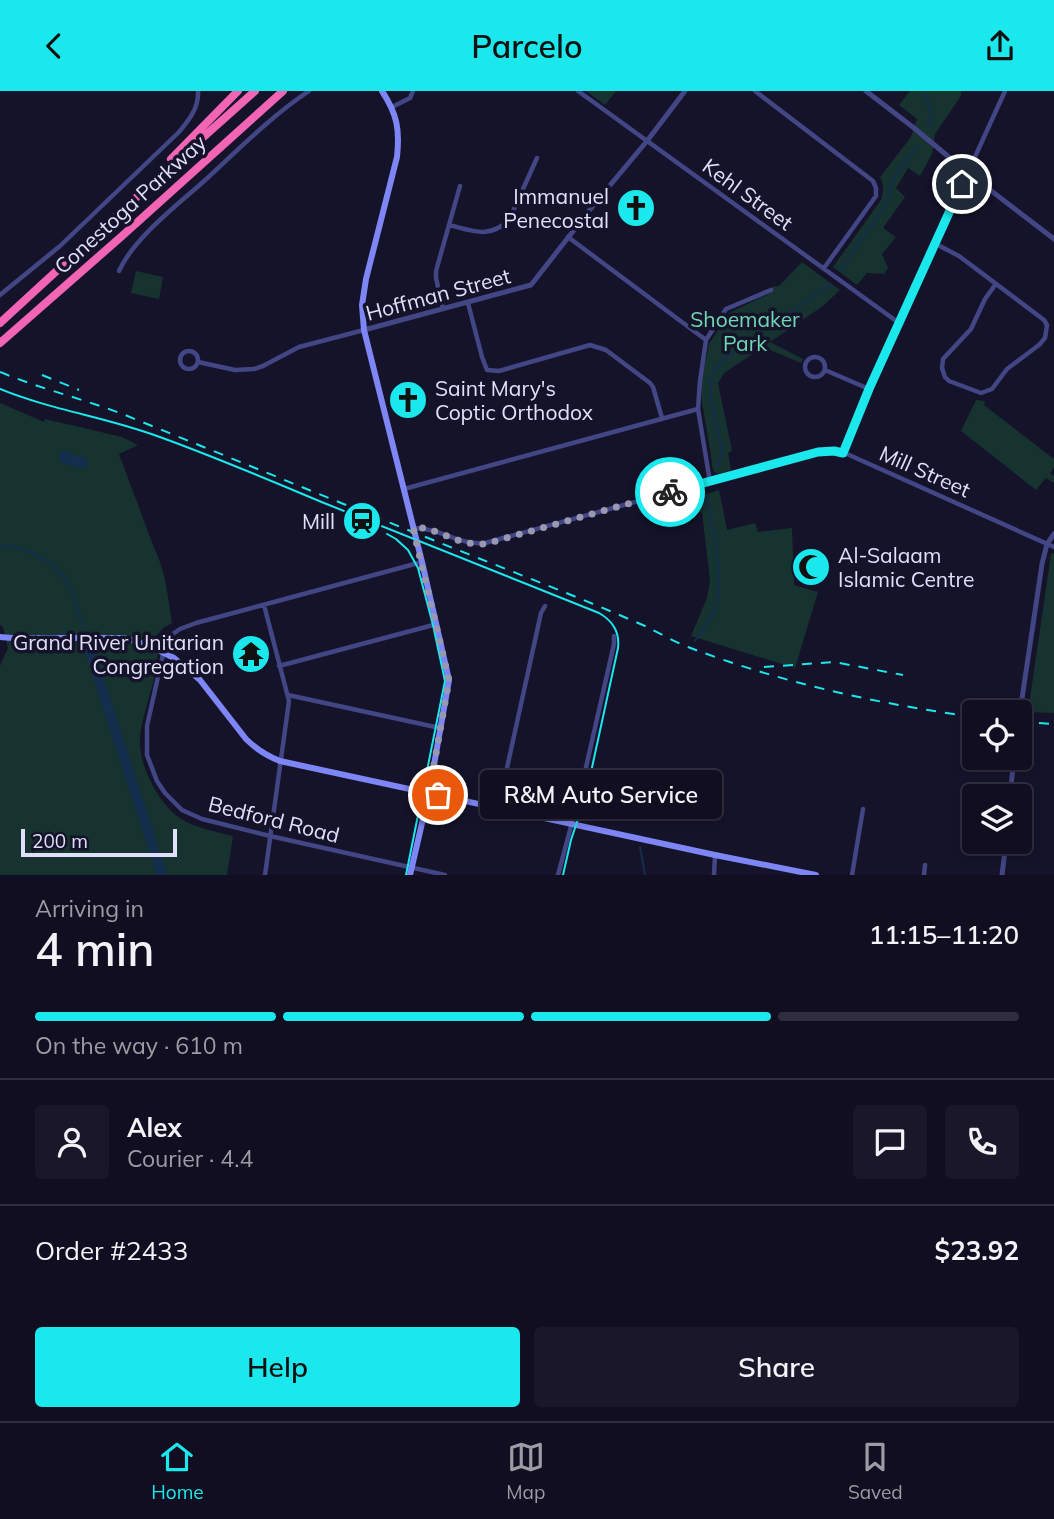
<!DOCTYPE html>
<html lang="en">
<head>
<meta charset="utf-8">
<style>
	body { margin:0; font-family:Mulish,sans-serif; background:#191729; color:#f1f3f6; height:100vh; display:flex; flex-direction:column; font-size:26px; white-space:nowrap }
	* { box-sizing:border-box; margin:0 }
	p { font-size:23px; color:#9c9ca5 }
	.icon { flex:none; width:38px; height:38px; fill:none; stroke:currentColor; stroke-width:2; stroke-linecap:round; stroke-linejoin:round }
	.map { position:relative; height:784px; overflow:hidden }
	.drawer { display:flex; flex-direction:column; background:#100e20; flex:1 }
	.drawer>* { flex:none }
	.controls { position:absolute; left:962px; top:609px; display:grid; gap:14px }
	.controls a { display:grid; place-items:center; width:70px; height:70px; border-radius:7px; background:#100e20; box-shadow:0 4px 10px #0003,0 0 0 2px #302e3e; font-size:35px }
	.scale { position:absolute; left:21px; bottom:18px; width:156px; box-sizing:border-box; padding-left:7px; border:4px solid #e0dffc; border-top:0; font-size:19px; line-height:24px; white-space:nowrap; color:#e0dffc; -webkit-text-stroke:5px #15132a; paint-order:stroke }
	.pin { position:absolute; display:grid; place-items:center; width:60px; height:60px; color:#fff; margin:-30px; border:4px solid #fff; border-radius:50%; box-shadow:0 2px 7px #0007 }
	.courier { position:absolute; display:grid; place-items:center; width:70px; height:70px; margin:-35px; border:5px solid #1be8ec; border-radius:50%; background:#fff; color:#222; box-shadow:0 2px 9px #0007 }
	.bubble { position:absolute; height:49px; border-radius:7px; background:#100e20; box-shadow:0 4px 10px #0003,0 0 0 2px #302e3e; font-size:23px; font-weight:600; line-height:49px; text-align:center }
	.head em { font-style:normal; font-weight:600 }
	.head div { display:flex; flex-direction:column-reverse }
	.head { display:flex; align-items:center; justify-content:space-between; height:119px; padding:0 35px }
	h1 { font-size:46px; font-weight:600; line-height:52px }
	.bar { display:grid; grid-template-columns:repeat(4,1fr); gap:10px 7px; align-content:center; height:84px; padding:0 35px }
	.bar i { height:9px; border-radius:5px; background:#302e3e }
	.bar .current { background:#1be8ec }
	.bar p { grid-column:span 4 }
	.line { display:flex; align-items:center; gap:18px; padding:0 35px; border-top:2px solid #302e3e }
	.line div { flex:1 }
	.round { display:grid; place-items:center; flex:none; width:74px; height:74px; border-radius:7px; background:#191729 }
	.cta { display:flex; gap:14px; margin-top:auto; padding:14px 35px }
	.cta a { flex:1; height:80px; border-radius:7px; background:#1be8ec; color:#111; font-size:28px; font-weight:600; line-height:80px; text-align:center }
	.cta a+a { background:#191729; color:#f1f3f6 }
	header { display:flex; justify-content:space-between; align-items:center; height:91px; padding:0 35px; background:#1be8ec; color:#111; font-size:32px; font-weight:600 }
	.dock { display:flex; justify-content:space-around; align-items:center; height:98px; border-top:2px solid #302e3e; background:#100e20; font-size:19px; color:#9c9ca5 }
	.dock a { display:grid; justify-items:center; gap:4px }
	.dock .current { color:#1be8ec }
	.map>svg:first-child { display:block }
	.green { fill:#173330 }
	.water { fill:#142e4d }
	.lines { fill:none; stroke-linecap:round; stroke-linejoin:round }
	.stream { stroke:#142e4d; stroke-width:2 }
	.river { stroke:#142e4d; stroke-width:10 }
	.minor { stroke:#434685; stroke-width:4.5 }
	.tertiary { stroke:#434685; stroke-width:5 }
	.secondary { stroke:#7e85f4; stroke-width:6 }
	.motorway { stroke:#f264b4; stroke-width:8 }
	.tram { stroke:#1be8ec; stroke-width:2 }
	.rail { stroke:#1be8ec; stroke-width:2; stroke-dasharray:10 9; stroke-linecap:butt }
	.done { stroke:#9998b2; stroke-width:7; stroke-dasharray:0 12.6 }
	.route { stroke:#1be8ec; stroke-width:9 }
	.labels { text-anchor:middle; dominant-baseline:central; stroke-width:7; stroke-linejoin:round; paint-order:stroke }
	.street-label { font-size:21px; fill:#e0dffc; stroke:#15132a }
	.poi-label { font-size:21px; fill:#e0dffc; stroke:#15132a; text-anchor:end }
	.park-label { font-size:21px; fill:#6fd8b5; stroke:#15132a }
</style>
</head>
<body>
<header><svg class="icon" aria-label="back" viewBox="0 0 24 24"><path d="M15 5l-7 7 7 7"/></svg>Parcelo<svg class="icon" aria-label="share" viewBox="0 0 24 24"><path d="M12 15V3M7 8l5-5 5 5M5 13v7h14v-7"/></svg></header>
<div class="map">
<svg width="1054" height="784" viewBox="0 0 1054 784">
	<rect width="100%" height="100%" fill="#15132a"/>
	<path class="green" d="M586 0H616L605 14Z
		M910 0H961V5L935 43 932 63 920 85 908 77 896 97 905 106 883 137 896 146 882 163 888 177 884 183 867 182 857 194 833 176 881 109C884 100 884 94 880 86L911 46 917 28 899 14Z
		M802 171 840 199 823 215 770 251 803 268 801 272 763 256 724 282 718 292 732 360 728 362 731 379 719 383 714 381 712 375 711 364 702 311V285L709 253 729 222 770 202 771 196 779 195Z
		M136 180 163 186 159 208 131 202Z
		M976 309 985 310 984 314 1054 368V376L1050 382 1054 385V392L1046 387 1036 399 961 340Z
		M0 312 44 331 45 328 122 346 138 354 119 363 153 454C165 478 168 505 172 532L163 537 157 544C157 553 158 562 157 571 154 596 143 620 140 645 139 662 144 677 151 691 172 732 191 735 233 745L227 784H0V575L8 557 3 536 0 534Z
		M719 399 727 439 755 432 758 441 792 437 794 494 818 501 795 577 691 545 707 507 710 489 702 421 686 422 682 407 700 403 701 405Z
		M1054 462V622L1028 621 1051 463Z"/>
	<path class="water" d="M63 359 75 365H84L88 370 87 376 82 378C75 374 68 375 61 371 59 366 57 363 63 359Z"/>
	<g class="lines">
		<path class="stream" d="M925 0 932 28 928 36
			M840 180 887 112 893 88 919 53
			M718 376 722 361 711 306V294L713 282 726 266 831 193
			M0 454 24 458 50 472 64 486 73 502 83 536
			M695 550C703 538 713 526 717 511 724 490 711 430 707 405
			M640 756 645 784"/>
		<path class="river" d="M89 558 162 784"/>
		<path class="minor" d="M578 0 899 232
			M755 0 873 90 876 97V105L824 177
			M392 16 410 7 413 0
			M449 134C474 140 489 148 509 129L537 67
			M568 146 706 249
			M936 153 959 165 1044 229 1047 234 1045 247 1039 254 1007 278 992 298 981 302 949 290 945 286 942 277 943 268 971 238 985 208 995 194
			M119 180C134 147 176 115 203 91 237 60 270 26 309 0
			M0 204 60 155 179 41C189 29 199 17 198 0
			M468 212 482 266 487 279 499 280 590 254 606 259 650 292 653 296 662 327
			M443 218 436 187V180L460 95
			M180 269a9 9 0 1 1 18 0a9 9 0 1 1-18 0Z
			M805 276a10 10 0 1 1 20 0a10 10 0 1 1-20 0Z
			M198 271 235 279 254 278 263 275 299 256 364 239
			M825 279 869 298
			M843 362 869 298 1005 0
			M710 391 698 318 700 290 706 249 726 218 771 199
			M404 398 698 318
			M413 437C441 437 457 454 485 452L818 361 834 360 847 363 1054 456
			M422 471 196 532 180 538 170 545 166 550 147 635V664L157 690 165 702 182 719 202 728 270 745 445 784
			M264 514 289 610 265 784
			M279 575 437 533
			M288 604 440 637
			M498 718 541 522 545 515
			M558 784 582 694 614 553V545
			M714 784 715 764
			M852 784 863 718
			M924 784 925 774"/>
		<path class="tertiary" d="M866 0 914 37 968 82 1054 148
			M364 239 531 194 596 111 647 50 685 0
			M1020 621 1042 473 1047 453 1054 443
			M1010 705 1014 667
			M1002 784 1006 751"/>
		<path class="secondary" d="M382 0C397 23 400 38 397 66L366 188 362 214 364 239 422 471 449 589 429 702 410 784
			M0 546 12 547H125L150 555 174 567 200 589 246 648C256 658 267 665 280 670L715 764 816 784"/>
		<path class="motorway" d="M171 68 238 0
			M0 232 163 82 255 0
			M0 252 122 145 283 0"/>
		<path class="tram" d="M0 298C51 319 106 326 157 345 213 365 269 389 324 412 416 449 508 485 599 522 613 530 620 541 618 557L586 704 571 749 563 784
			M387 443 396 448 408 459 418 477 433 534 445 590 406 784"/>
		<path class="rail" d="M0 281C41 298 84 308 125 324 243 372 360 420 478 467 534 489 590 511 645 535 659 542 673 550 688 556 779 591 877 613 975 626
			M42 284 79 299
			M764 576 834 571 903 584
			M1020 631 1054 633"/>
	</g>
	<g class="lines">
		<path class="done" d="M438 704 429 702 449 589 413 437H426L465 452 485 453 670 401"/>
		<path class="route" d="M670 401 818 361 834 360 843 362 869 298 962 93"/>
	</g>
	<defs>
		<symbol id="church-disc" viewBox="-11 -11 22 22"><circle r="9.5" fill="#1be8ec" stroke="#15132a"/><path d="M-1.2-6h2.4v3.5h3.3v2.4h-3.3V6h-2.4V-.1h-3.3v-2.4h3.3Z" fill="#111"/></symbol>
		<symbol id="station-disc" viewBox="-11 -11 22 22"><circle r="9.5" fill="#1be8ec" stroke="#15132a"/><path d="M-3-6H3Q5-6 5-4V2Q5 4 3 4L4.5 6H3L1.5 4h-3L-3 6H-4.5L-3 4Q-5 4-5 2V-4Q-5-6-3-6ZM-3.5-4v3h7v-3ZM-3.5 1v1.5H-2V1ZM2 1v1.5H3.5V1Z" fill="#111"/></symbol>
		<symbol id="mosque-disc" viewBox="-11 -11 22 22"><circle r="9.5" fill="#1be8ec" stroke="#15132a"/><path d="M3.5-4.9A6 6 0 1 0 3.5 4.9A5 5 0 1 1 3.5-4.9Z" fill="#111"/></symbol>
		<symbol id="temple-disc" viewBox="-11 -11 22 22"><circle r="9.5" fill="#1be8ec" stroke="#15132a"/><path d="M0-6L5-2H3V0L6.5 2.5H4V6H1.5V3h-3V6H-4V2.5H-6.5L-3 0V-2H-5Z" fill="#111"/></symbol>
	</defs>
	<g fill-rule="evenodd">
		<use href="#church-disc" x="614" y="95" width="44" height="44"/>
		<use href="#church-disc" x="386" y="287" width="44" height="44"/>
		<use href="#station-disc" x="340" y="408" width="44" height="44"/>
		<use href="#mosque-disc" x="789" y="454" width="44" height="44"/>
		<use href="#temple-disc" x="229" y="541" width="44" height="44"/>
	</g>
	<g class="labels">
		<g class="street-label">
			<text transform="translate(748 103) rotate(36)">Kehl Street</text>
			<text transform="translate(130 113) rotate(-42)">Conestoga Parkway</text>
			<text transform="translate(438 203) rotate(-15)">Hoffman Street</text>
			<text transform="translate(925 380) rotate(24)">Mill Street</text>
			<text transform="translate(274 728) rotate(14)">Bedford Road</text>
		</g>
		<g class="poi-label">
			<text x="609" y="105">Immanuel<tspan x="609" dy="24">Penecostal</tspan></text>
			<text x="435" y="297" text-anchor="start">Saint Mary's<tspan x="435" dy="24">Coptic Orthodox</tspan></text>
			<text x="335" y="430">Mill</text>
			<text x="838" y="464" text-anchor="start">Al-Salaam<tspan x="838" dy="24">Islamic Centre</tspan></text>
			<text x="224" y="551">Grand River Unitarian<tspan x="224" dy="24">Congregation</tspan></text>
		</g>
		<g class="park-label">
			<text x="745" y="228">Shoemaker<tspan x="745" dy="24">Park</tspan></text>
		</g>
	</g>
</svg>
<div class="controls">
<a><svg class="icon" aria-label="locate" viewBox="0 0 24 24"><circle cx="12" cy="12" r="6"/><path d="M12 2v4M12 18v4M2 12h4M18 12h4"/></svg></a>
<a><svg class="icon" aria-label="layers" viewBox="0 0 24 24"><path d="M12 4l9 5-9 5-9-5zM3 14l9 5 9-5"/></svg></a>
</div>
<div class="scale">200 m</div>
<div class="pin" style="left:438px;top:704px;background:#ea580c"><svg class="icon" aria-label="bag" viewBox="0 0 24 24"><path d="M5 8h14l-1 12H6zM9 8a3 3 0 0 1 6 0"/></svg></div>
<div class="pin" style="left:962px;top:93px;background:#1f2937"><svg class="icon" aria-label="home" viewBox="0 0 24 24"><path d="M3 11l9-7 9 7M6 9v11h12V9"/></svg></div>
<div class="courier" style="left:670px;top:401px"><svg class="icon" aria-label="bike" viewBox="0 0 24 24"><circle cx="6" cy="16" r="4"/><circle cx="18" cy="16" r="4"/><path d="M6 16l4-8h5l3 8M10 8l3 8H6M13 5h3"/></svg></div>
<div class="bubble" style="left:480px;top:679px;width:242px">R&amp;M Auto Service</div>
</div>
<section class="drawer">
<div class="head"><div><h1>4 min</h1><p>Arriving in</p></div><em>11:15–11:20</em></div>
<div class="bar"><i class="current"></i><i class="current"></i><i class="current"></i><i></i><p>On the way · 610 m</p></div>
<div class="line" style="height:126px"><a class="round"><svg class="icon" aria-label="person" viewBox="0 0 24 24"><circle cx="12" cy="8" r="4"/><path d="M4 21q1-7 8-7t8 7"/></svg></a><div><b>Alex</b><p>Courier · 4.4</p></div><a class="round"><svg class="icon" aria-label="chat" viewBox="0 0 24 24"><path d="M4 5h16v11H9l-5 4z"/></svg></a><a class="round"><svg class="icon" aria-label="phone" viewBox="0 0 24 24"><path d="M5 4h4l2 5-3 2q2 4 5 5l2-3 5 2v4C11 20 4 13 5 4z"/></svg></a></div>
<div class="line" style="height:91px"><div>Order #2433</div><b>$23.92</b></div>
<div class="cta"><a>Help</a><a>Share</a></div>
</section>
<nav class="dock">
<a class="current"><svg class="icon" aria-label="home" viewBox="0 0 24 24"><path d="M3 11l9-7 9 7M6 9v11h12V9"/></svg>Home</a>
<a><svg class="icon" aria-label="map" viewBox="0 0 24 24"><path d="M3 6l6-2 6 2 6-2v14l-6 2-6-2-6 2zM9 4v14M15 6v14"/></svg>Map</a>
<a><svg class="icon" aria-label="saved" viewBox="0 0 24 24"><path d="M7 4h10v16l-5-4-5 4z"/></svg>Saved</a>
</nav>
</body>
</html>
